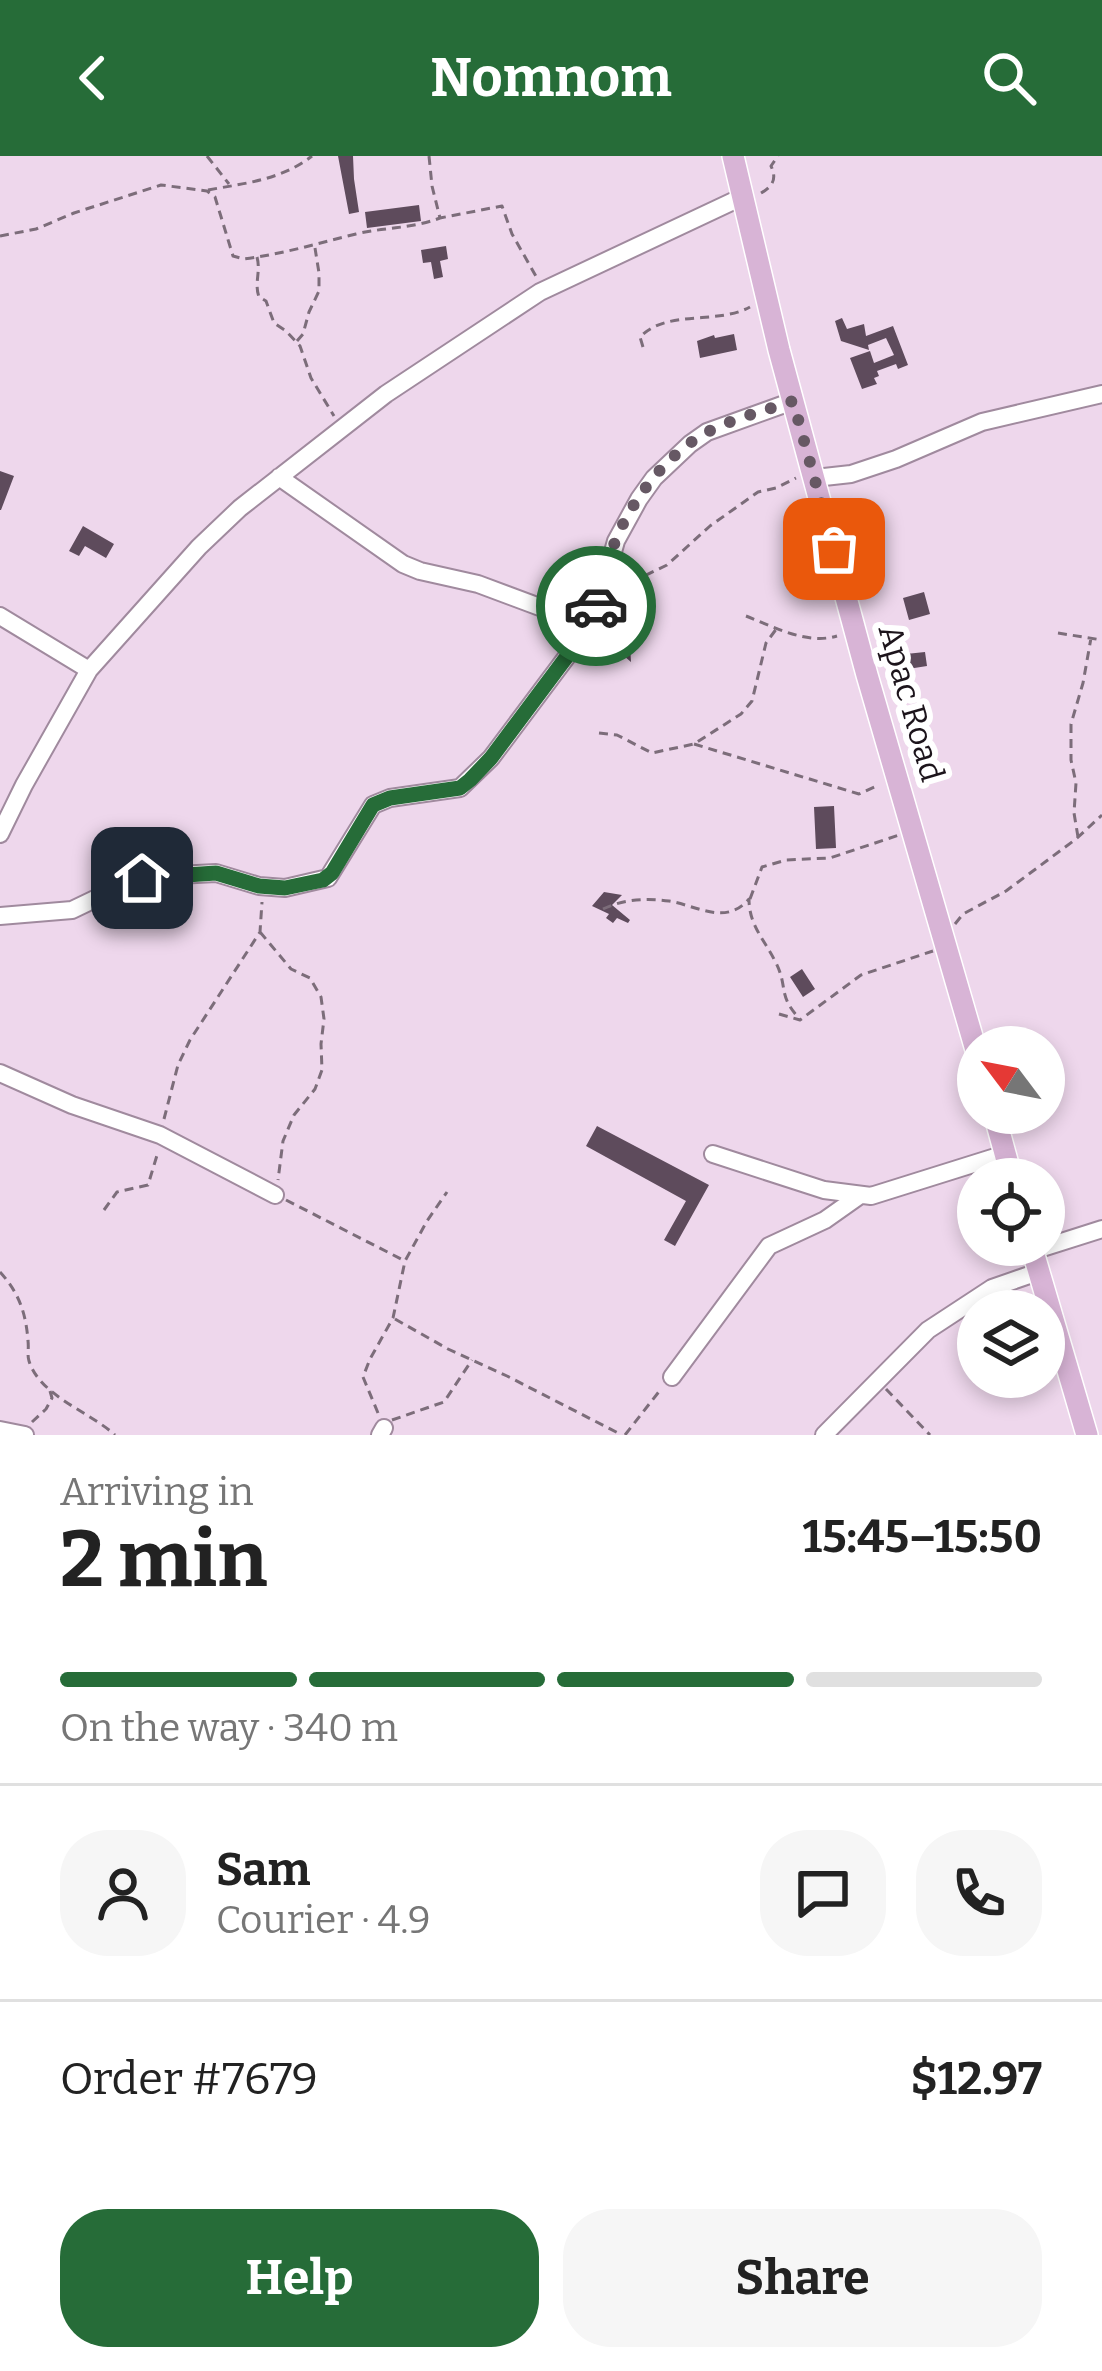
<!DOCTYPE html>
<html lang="en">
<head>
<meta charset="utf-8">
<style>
	body { margin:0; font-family:Bitter,serif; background:#f6f6f6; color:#222; height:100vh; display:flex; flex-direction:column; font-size:45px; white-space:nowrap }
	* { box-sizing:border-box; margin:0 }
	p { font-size:39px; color:#767676 }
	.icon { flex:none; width:66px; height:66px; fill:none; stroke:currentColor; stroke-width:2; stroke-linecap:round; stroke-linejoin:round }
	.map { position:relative; height:1279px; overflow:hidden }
	.side { display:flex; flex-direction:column; background:#fff; flex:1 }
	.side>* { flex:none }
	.needle { width:78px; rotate:302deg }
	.buttons { position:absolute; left:957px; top:870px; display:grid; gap:24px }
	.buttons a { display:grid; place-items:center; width:108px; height:108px; border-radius:50%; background:#fff; box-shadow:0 6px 18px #0003; font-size:60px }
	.pin { position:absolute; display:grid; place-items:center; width:102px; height:102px; color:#fff; margin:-51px; border-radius:24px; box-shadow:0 6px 18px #0006 }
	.courier { position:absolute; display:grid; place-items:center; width:120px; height:120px; margin:-60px; border:9px solid #266c38; border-radius:50%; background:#fff; color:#222; box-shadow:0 3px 15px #0007 }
	.head em { font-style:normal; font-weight:700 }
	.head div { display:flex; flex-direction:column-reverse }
	.head { display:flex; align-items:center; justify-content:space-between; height:204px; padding:0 60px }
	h1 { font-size:78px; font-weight:700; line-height:90px }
	.bar { display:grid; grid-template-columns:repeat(4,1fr); gap:18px 12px; align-content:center; height:144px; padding:0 60px }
	.bar i { height:15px; border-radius:9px; background:#e0e0e0 }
	.bar .current { background:#266c38 }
	.bar p { grid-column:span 4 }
	.line { display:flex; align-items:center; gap:30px; padding:0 60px; border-top:3px solid #e0e0e0 }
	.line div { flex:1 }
	.round { display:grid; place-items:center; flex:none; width:126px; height:126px; border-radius:48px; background:#f6f6f6 }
	.button { display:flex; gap:24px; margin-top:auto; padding:24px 60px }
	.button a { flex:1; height:138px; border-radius:48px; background:#266c38; color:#fff; font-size:48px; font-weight:700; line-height:138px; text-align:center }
	.button a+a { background:#f6f6f6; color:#222 }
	header { display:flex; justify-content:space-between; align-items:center; height:156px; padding:0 60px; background:#266c38; color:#fff; font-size:54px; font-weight:700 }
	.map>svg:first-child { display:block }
	.building { fill:#5e4b5c }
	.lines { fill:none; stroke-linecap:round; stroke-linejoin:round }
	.minor-casing { stroke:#a08a9e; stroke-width:20 }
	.major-casing { stroke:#fff; stroke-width:24 }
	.path { stroke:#7c6d7a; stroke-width:3; stroke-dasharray:9 6; stroke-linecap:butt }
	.minor { stroke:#fff; stroke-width:16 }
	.major { stroke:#d8b4d6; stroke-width:21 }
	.done { stroke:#665864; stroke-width:12; stroke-dasharray:0 21.6 }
	.route { stroke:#266c38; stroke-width:15 }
	.labels { text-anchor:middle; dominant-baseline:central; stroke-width:12; stroke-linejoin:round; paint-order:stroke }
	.street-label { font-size:33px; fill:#1c141b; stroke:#fff }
</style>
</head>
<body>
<header><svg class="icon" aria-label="back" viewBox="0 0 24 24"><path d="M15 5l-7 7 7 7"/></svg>Nomnom<svg class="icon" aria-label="search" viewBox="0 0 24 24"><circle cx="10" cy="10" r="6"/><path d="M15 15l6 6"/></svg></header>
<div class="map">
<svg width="1102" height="1279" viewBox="0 0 1102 1279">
	<rect width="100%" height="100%" fill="#eed7ec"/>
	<path class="building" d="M338 0H353L354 23 359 56 349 58Z
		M419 49 421 65 367 72 365 56Z
		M446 90 448 103 440 105 443 121 434 123 431 106 423 107 421 94Z
		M842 162 847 173 864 168 866 180 893 170 908 209 898 213 896 208 877 215 879 220 874 222 877 228 862 233 850 202 870 195 874 207 894 199 886 182 868 189 869 194 841 185 835 165Z
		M734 178 737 194 700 202 697 185 714 179 715 182Z
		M0 315 14 320 1 354H0Z
		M83 370 114 388 106 402 85 390 79 400 69 395Z
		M924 436 930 458 909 464 903 442Z
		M620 474 637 484 630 489 631 506 617 494 605 501V486L600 484 597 478 604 476 611 480Z
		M925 496 927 510 908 513 906 498Z
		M834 650 836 692 816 693 814 651Z
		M604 736 622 739 612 749 630 764 628 767 617 762 613 767 606 762 609 758 592 750Z
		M802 813 815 833 803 841 790 821Z
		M597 970 709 1029 675 1090 664 1084 686 1045 586 990Z"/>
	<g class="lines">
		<defs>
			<path id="minor" d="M279 321 403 408 420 415 478 428 588 469
				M815 322 851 318 896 303 982 266 1102 238
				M0 460 89 514
				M0 678 24 629 89 514 199 391 240 352 386 238 540 136 742 41
				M0 760 72 754 122 730 158 720 216 717 259 730 285 732 328 722 373 649 390 642 460 632 491 602 580 483 604 428 616 385 639 343 654 322 690 288 707 276 793 245
				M0 917 72 949 160 979 275 1039
				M713 998 824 1034 871 1040 1005 998
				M1033 1095 1102 1073
				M672 1221 769 1090 825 1064 859 1040
				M0 1274 25 1279
				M380 1279 384 1272
				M824 1279 928 1174 992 1132 1038 1116"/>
			<path id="major" d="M733 0 779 194 867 519 978 901
				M994 957 1012 1023
				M1031 1089 1087 1279"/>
		</defs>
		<use href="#minor" class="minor-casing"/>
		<use href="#major" class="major-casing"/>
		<path class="path" d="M207 0 229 28
			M429 0 432 30 440 62 502 50 512 78 537 122
			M208 34C246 27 281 24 312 0
			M761 37C773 30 777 23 771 10L778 0
			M0 80 36 73 74 57 161 29 207 35 215 41 233 100 244 103C283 98 319 87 356 78 385 71 411 73 440 62
			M257 101C261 116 254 127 259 141L266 145 274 167 286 175 300 190 311 222 334 260
			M297 185 303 178 309 156 319 135V117L315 92
			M643 191 640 181C667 153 717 169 750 151
			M618 429 623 430 667 409 710 370 758 336 776 332 796 322
			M746 460C774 471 807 489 837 480
			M1058 477 1102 484
			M599 577 617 579 652 597 694 588 741 558 752 545 766 487 777 472
			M694 588 859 638 879 629
			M1078 681 1074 657 1076 627 1071 604V568L1083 527 1091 482
			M750 743 762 711 786 704 830 702 899 679
			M603 753C624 743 647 742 669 745 698 750 726 770 749 743 749 770 765 784 776 807 788 831 778 839 798 861
			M955 768 963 758 1006 735 1076 683 1102 659
			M260 776 291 813 310 822 321 841 324 863 321 888 322 914 315 933 294 959 283 985 278 1024
			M779 858 800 864 861 819 933 795
			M164 963 178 909 190 884 260 776 262 746
			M286 1044 405 1105
			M104 1054 117 1036 148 1029 158 996
			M0 1116C19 1137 26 1157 28 1185 29 1192 27 1199 29 1205 40 1240 90 1256 115 1279
			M395 1163 448 1193 507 1220 622 1279
			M886 1233 930 1279
			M378 1257 363 1221 370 1203 393 1162 405 1105 427 1065 447 1036
			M392 1264 444 1246 472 1204
			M32 1266 46 1253 52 1242 50 1235
			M625 1279 661 1233"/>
		<use href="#minor" class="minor"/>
		<use href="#major" class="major"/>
	</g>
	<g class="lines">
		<path class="done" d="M596 450C603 429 607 407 615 386 631 345 665 300 704 278 731 263 764 255 793 245L834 393"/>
		<path class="route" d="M142 722 216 717 259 730 285 732 323 724 332 717 373 649 390 642 460 632 470 624 491 602 580 483 596 450"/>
	</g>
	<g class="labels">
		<g class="street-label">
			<text transform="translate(911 547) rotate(74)">Apac Road</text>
		</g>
	</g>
</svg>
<div class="buttons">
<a><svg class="needle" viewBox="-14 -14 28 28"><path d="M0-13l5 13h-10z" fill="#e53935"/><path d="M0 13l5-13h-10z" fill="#767676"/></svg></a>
<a><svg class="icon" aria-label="locate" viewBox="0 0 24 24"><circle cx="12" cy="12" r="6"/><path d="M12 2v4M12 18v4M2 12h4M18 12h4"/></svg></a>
<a><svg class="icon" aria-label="layers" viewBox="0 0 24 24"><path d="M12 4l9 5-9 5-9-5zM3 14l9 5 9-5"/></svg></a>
</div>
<div class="pin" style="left:834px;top:393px;background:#ea580c"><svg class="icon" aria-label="bag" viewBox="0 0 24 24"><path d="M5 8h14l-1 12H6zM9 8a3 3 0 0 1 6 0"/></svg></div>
<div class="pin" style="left:142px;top:722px;background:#1f2937"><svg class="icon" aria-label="home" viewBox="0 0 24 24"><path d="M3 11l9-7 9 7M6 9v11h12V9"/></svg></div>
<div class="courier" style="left:596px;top:450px"><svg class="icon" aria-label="car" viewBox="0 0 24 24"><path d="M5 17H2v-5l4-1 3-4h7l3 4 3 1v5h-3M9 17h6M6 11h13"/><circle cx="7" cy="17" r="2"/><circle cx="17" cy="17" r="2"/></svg></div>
</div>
<section class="side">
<div class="head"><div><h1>2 min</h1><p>Arriving in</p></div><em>15:45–15:50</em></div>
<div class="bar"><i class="current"></i><i class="current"></i><i class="current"></i><i></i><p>On the way · 340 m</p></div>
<div class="line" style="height:216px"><a class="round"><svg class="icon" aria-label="person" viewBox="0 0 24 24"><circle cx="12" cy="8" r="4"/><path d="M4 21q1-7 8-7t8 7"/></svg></a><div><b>Sam</b><p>Courier · 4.9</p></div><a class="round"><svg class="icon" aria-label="chat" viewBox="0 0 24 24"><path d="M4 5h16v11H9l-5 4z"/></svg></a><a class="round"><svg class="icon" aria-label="phone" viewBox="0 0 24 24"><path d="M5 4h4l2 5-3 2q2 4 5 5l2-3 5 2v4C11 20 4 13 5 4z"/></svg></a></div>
<div class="line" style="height:156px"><div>Order #7679</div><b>$12.97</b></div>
<div class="button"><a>Help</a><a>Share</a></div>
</section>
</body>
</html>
